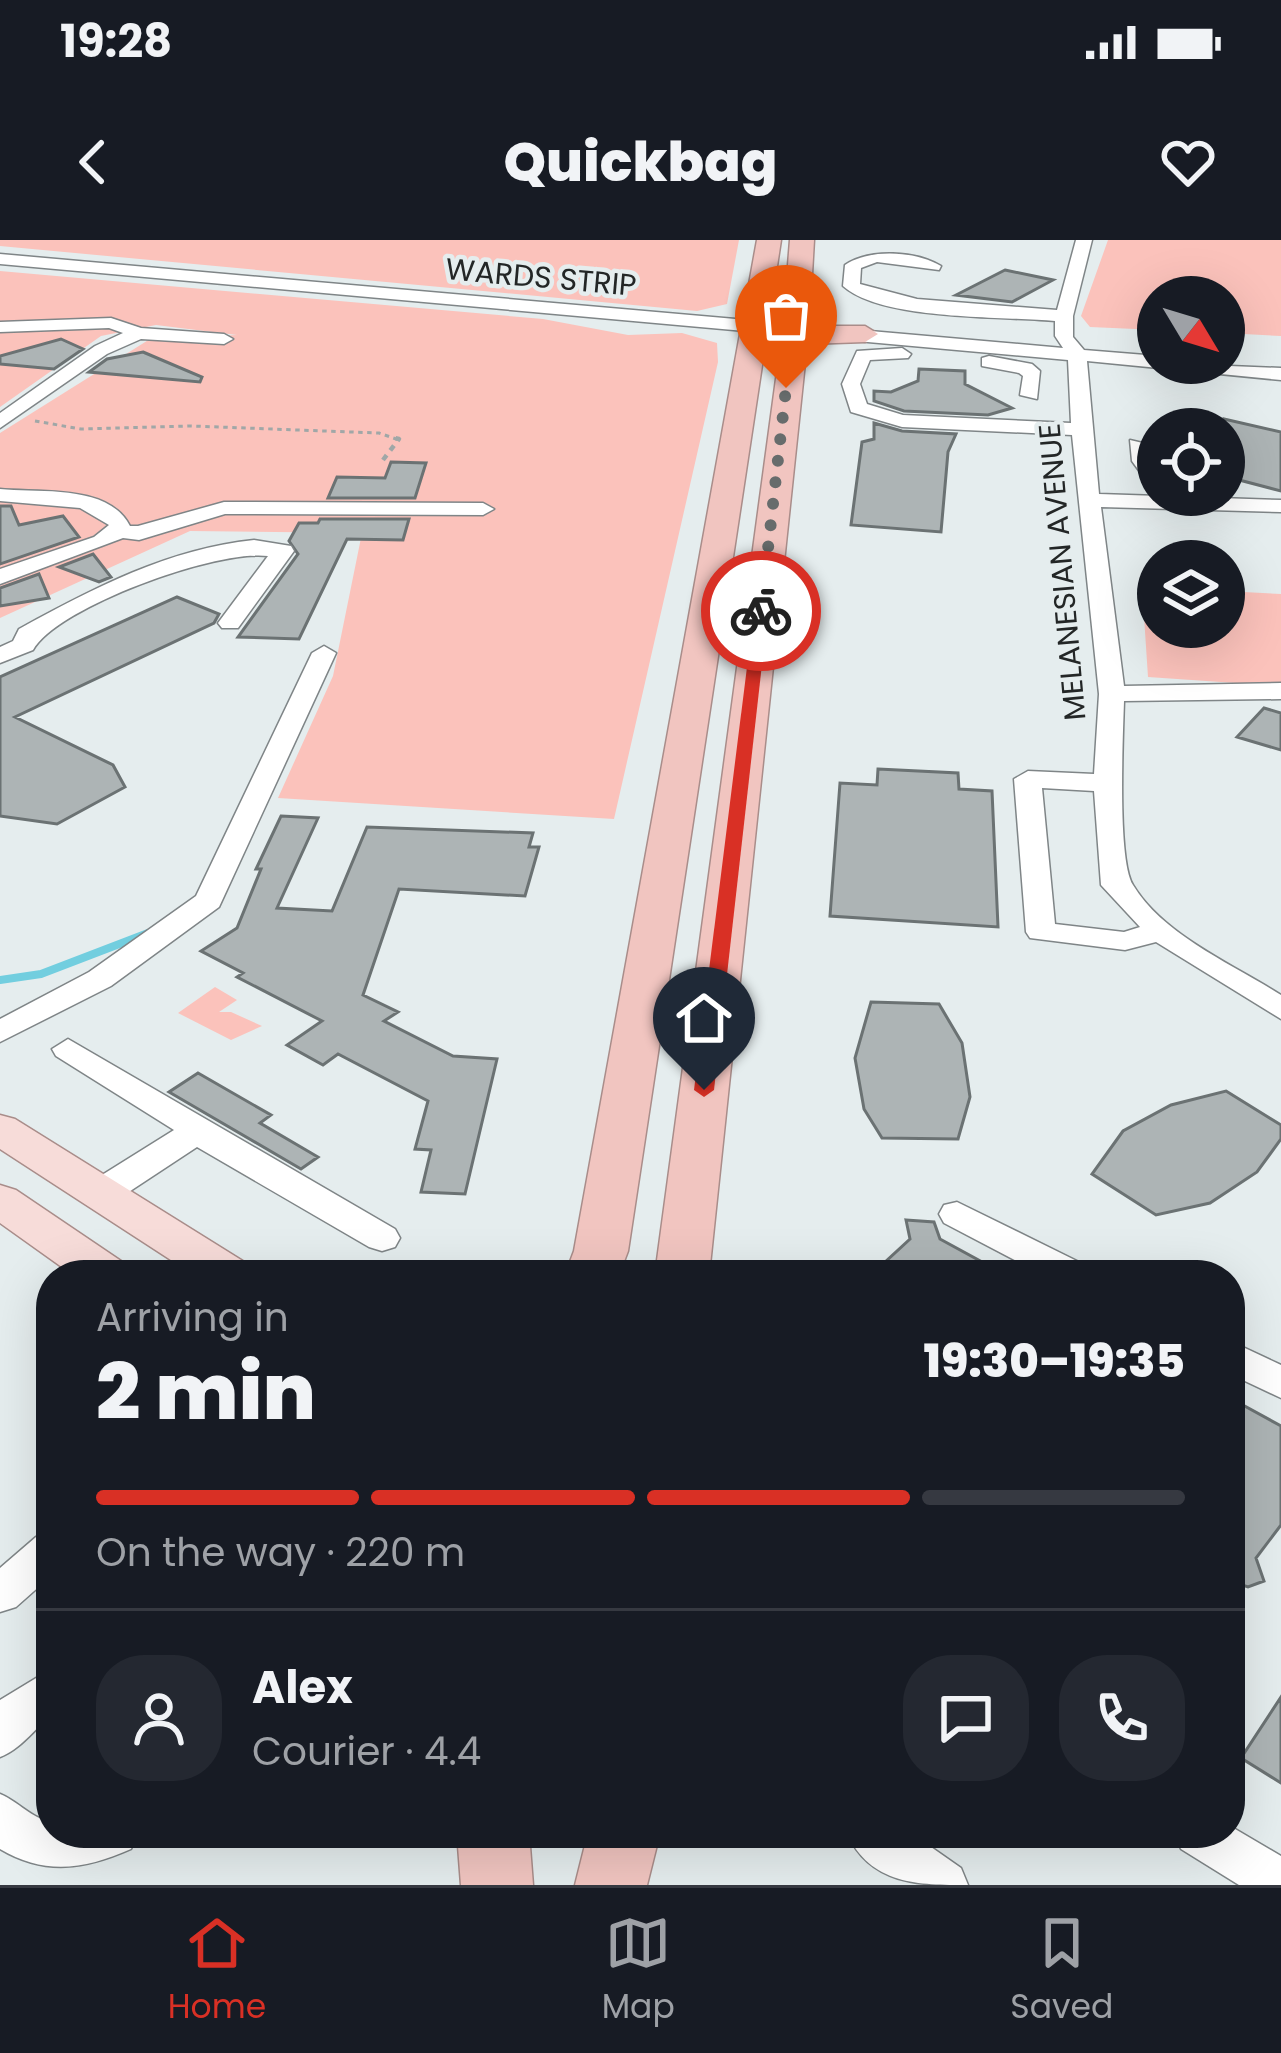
<!DOCTYPE html>
<html lang="en">
<head>
<meta charset="utf-8">
<style>
	body { margin:0; font-family:Poppins,sans-serif; background:#242831; color:#f1f3f6; height:100vh; display:flex; flex-direction:column; font-size:45px; white-space:nowrap }
	* { box-sizing:border-box; margin:0 }
	p { font-size:39px; color:#9ea1a6 }
	.icon { flex:none; width:66px; height:66px; fill:none; stroke:currentColor; stroke-width:2; stroke-linecap:round; stroke-linejoin:round }
	.map { position:relative; flex:1; overflow:hidden }
	.side { position:absolute; left:36px; top:1020px; width:1209px; height:588px; display:flex; flex-direction:column; background:#171b24; border-radius:48px; box-shadow:0 12px 48px #0002 }
	.side>* { flex:none }
	.needle { width:78px; rotate:128deg }
	.tools { position:absolute; left:1137px; top:36px; display:grid; gap:24px }
	.tools a { display:grid; place-items:center; width:108px; height:108px; border-radius:50%; background:#171b24; box-shadow:0 12px 48px #0002; font-size:60px }
	.pin { position:absolute; display:grid; place-items:center; width:102px; height:102px; color:#fff; margin:-123px -51px; border-radius:50% 50% 50% 0; rotate:-45deg; box-shadow:0 0 12px #0007 }
	.pin .icon { rotate:45deg }
	.courier { position:absolute; display:grid; place-items:center; width:120px; height:120px; margin:-60px; border:9px solid #d93025; border-radius:50%; background:#fff; color:#222; box-shadow:0 3px 15px #0007 }
	.headline em { font-style:normal; font-weight:800 }
	.headline div { display:flex; flex-direction:column-reverse }
	.headline { display:flex; align-items:center; justify-content:space-between; height:204px; padding:0 60px }
	h1 { font-size:78px; font-weight:800; line-height:90px }
	.bar { display:grid; grid-template-columns:repeat(4,1fr); gap:18px 12px; align-content:center; height:144px; padding:0 60px }
	.bar i { height:15px; border-radius:9px; background:#363941 }
	.bar .current { background:#d93025 }
	.bar p { grid-column:span 4 }
	.line { display:flex; align-items:center; gap:30px; padding:0 60px; border-top:3px solid #363941 }
	.line div { flex:1 }
	.round { display:grid; place-items:center; flex:none; width:126px; height:126px; border-radius:48px; background:#242831 }
	.status { display:flex; justify-content:space-between; align-items:center; height:84px; padding:0 60px; background:#171b24; direction:ltr }
	.status svg { height:33px; fill:currentColor }
	header { display:flex; justify-content:space-between; align-items:center; height:156px; padding:0 60px; background:#171b24; font-size:54px; font-weight:800 }
	.dock { display:flex; justify-content:space-around; align-items:center; height:168px; border-top:3px solid #363941; background:#171b24; font-size:33px; color:#9ea1a6 }
	.dock a { display:grid; justify-items:center; gap:6px }
	.dock .current { color:#d93025 }
	.map>svg:first-child { display:block }
	.green { fill:#fbc2bb }
	.lines { fill:none; stroke-linecap:round; stroke-linejoin:round }
	.stream { stroke:#72cedf; stroke-width:8 }
	.building { fill:#adb4b5; stroke:#6b7273; stroke-width:3 }
	.minor-casing { stroke:#7f8587; stroke-width:3 }
	.major-casing { stroke:#a98d8a; stroke-width:3 }
	.highway-casing { stroke:#a98d8a; stroke-width:3 }
	.path-far1 { stroke:#a0a7a7; stroke-width:3; stroke-dasharray:4.5 4.5; stroke-linecap:butt }
	.path { stroke:#a0a7a7; stroke-width:4.5; stroke-dasharray:6 6; stroke-linecap:butt }
	.minor { fill:#fff; fill-rule:evenodd }
	.major { fill:#f7dcd9; fill-rule:evenodd }
	.highway { fill:#f1c5c0; fill-rule:evenodd }
	.route { fill:#d93025 }
	.done { stroke:#676c6c; stroke-width:12; stroke-dasharray:0 21.6 }
	.labels { text-anchor:middle; dominant-baseline:central; stroke-width:9; stroke-linejoin:round; paint-order:stroke }
	.far-street-label { font-size:30px; fill:#232626; stroke:#e5edee }
</style>
</head>
<body>
<div class="status"><b>19:28</b><svg viewBox="0 0 49 12"><path d="M0 12V9h3v3zM5 12V6h3v6zM10 12V3h3v9zM15 12V0h3v12zM26 1h20v11H26zM47 4h2v5h-2z"/></svg></div>
<header><svg class="icon" aria-label="back" viewBox="0 0 24 24"><path d="M15 5l-7 7 7 7"/></svg>Quickbag<svg class="icon" aria-label="heart" viewBox="0 0 24 24"><path d="M12 20l-8-8c-3-5 5-10 8-4 3-6 11-1 8 4z"/></svg></header>
<div class="map">
<svg width="1281" height="1645" viewBox="0 0 1281 1645">
	<rect width="100%" height="100%" fill="#e5edee"/>
	<path class="green" d="M0 0H739L727 64 697 71 0 6Z
		M1108 0H1281V96L1224 93V57H1158V90L1090 87 1081 76Z
		M0 31 543 79 628 95 682 93 717 103 718 122 614 579 278 558 333 436 362 293 190 291 0 378V193L150 99 237 95 156 85 101 96 0 167Z
		M1142 346 1158 347V387H1224V351L1281 354V446L1148 437Z
		M215 747 237 760 219 772H231L262 786 231 800 178 773Z"/>
	<g class="lines">
		<path class="stream" d="M0 740 41 734 148 693"/>
	</g>
	<path class="building" d="M1005 30 1053 40 1012 62 956 55Z
		M61 99 83 109 54 129 0 124V116Z
		M143 112 202 137 200 142 89 132 107 119Z
		M919 129 965 131V144L1012 168 988 175 904 171 874 161V151L891 152 918 141Z
		M1224 179 1281 192V251L1224 236Z
		M874 183 902 191 956 194 948 212 941 292 851 285 862 202 874 199Z
		M391 222 426 223 415 258H328L337 237 385 238Z
		M0 266H11L19 285 63 276 79 297 0 324Z
		M320 279H409L403 300 347 299 299 399 238 397 298 314 289 301 299 283H318Z
		M93 314 111 337 99 342 59 327Z
		M39 334 49 358 0 366V348Z
		M177 357 219 374 214 383 15 477 113 525 125 547 57 584 0 576V437Z
		M1264 468 1281 473V510L1237 497Z
		M878 529 958 533 959 549 992 551 998 687 830 676 840 543 877 545Z
		M281 576 318 578 277 668 332 671 367 587 533 593 529 607H539L525 656 399 649 363 755 398 772 384 781 453 816 497 819 465 954 421 952 431 910 415 909 428 861 338 814 323 825 287 805 322 781 237 737 243 733 201 711 237 688 261 629H256Z
		M871 762 939 764 962 803 970 857 958 899 882 898 864 869 855 818Z
		M198 833 271 875 260 883 318 917 301 929 169 852Z
		M1226 851 1281 885V899L1257 932 1210 963 1156 975 1092 934 1123 891 1171 865Z
		M906 980 934 982 940 999 1006 1035H871L910 999Z
		M1230 1158 1281 1186V1285L1256 1318 1264 1341 1248 1347 1230 1341Z
		M1281 1457V1543L1241 1518Z"/>
	<g class="lines">
		<defs>
			<path id="minor" d="M1076 0H1092L1073 76V97L1084 110 1158 116V123L1281 128V140L1087 121 1099 254 1281 260V272L1101 267 1124 446 1281 443V459L1124 461C1123 496 1117 620 1133 645 1163 695 1234 725 1281 755V779L1156 702 1125 710 1030 698 1026 692 1014 539 1028 531 1094 534 1099 454 1072 195 902 187 851 172 842 144 857 111 902 108 911 114 908 118 870 120 860 144 867 164 903 175 1071 183 1068 120 0 24V14L1063 108 1055 96V81C1002 76 882 81 843 46L845 25C870 8 916 11 941 26L939 30 877 22 861 28 860 44 917 59 1057 70ZM1042 548 1094 551 1101 645 1140 687 1124 692 1055 684Z
				M111 78 141 88 224 94 233 99 224 104 141 99 107 114 0 188V173L95 106 123 93 109 88 0 92V82Z
				M989 116 1032 124 1040 131 1037 159 1020 155 1023 136 1019 133 982 126V118Z
				M1130 200 1147 204 1158 228V249L1151 247 1132 221Z
				M0 249C40 253 109 244 130 286H138L224 262 483 263 494 269 483 275 225 274 139 300 123 298 0 344V329L94 297 109 285 80 268 0 261Z
				M254 300 291 306 294 311 238 388H222L218 383 268 316C217 309 57 367 33 410L0 423V407L13 401 19 389C94 348 168 309 254 300Z
				M324 406 336 413 219 667 111 746 0 802V779L89 732 196 656 312 413Z
				M68 799 395 989 400 998 395 1007 382 1011 369 1007 197 907 112 963H86L81 954 86 945 174 890 56 816 52 809Z
				M957 962 1087 1026 1093 1035H1043L944 983 939 974 944 965Z
				M1230 1101 1281 1125V1158L1230 1134Z
				M51 1292V1336L16 1367 0 1372V1328L36 1297Z
				M51 1429V1476C33 1490 21 1509 0 1517V1460Z
				M0 1554C19 1562 31 1578 51 1582V1593H138L131 1609C86 1629 45 1636 0 1609Z
				M1230 1586 1281 1616V1645H1239L1181 1609 1174 1593H1230Z
				M847 1593H911L961 1628 968 1645C919 1645 870 1645 847 1593Z"/>
			<path id="major" d="M0 875 15 879 246 1023 253 1035H194L0 909Z
				M0 945 16 950 124 1023 131 1035H73L0 983Z"/>
			<path id="highway" d="M757 0H781L628 1011 619 1035H565L574 1011Z
				M790 0H814L809 86H865L878 94 865 102 807 104 709 1035H655L783 87Z
				M457 1593H529L533 1645H461Z
				M588 1593H660L647 1645H575Z"/>
		</defs>
		<use href="#minor" class="minor-casing"/>
		<use href="#major" class="major-casing"/>
		<use href="#highway" class="highway-casing"/>
		<path class="path-far1" d="M35 181 81 189 191 186 379 193 399 200"/>
		<path class="path" d="M383 220 399 199 391 197"/>
		<use href="#minor" class="minor"/>
		<use href="#major" class="major"/>
		<use href="#highway" class="highway"/>
	</g>
	<path class="route" d="M761 367 768 371 714 850 704 857 694 850 754 371Z"/>
	<g class="lines">
		<path class="done" d="M761 371 786 148"/>
	</g>
	<g class="labels">
		<g class="far-street-label">
			<text transform="translate(541 37) rotate(5)">WARDS STRIP</text>
			<text transform="translate(1062 332) rotate(-95)">MELANESIAN AVENUE</text>
		</g>
	</g>
</svg>
<div class="tools">
<a><svg class="needle" viewBox="-14 -14 28 28"><path d="M0-13l5 13h-10z" fill="#e53935"/><path d="M0 13l5-13h-10z" fill="#9ea1a6"/></svg></a>
<a><svg class="icon" aria-label="locate" viewBox="0 0 24 24"><circle cx="12" cy="12" r="6"/><path d="M12 2v4M12 18v4M2 12h4M18 12h4"/></svg></a>
<a><svg class="icon" aria-label="layers" viewBox="0 0 24 24"><path d="M12 4l9 5-9 5-9-5zM3 14l9 5 9-5"/></svg></a>
</div>
<div class="pin" style="left:786px;top:148px;background:#ea580c"><svg class="icon" aria-label="bag" viewBox="0 0 24 24"><path d="M5 8h14l-1 12H6zM9 8a3 3 0 0 1 6 0"/></svg></div>
<div class="pin" style="left:704px;top:850px;background:#1f2937"><svg class="icon" aria-label="home" viewBox="0 0 24 24"><path d="M3 11l9-7 9 7M6 9v11h12V9"/></svg></div>
<div class="courier" style="left:761px;top:371px"><svg class="icon" aria-label="bike" viewBox="0 0 24 24"><circle cx="6" cy="16" r="4"/><circle cx="18" cy="16" r="4"/><path d="M6 16l4-8h5l3 8M10 8l3 8H6M13 5h3"/></svg></div>
<section class="side">
<div class="headline"><div><h1>2 min</h1><p>Arriving in</p></div><em>19:30–19:35</em></div>
<div class="bar"><i class="current"></i><i class="current"></i><i class="current"></i><i></i><p>On the way · 220 m</p></div>
<div class="line" style="height:216px"><a class="round"><svg class="icon" aria-label="person" viewBox="0 0 24 24"><circle cx="12" cy="8" r="4"/><path d="M4 21q1-7 8-7t8 7"/></svg></a><div><b>Alex</b><p>Courier · 4.4</p></div><a class="round"><svg class="icon" aria-label="chat" viewBox="0 0 24 24"><path d="M4 5h16v11H9l-5 4z"/></svg></a><a class="round"><svg class="icon" aria-label="phone" viewBox="0 0 24 24"><path d="M5 4h4l2 5-3 2q2 4 5 5l2-3 5 2v4C11 20 4 13 5 4z"/></svg></a></div>
</section>
</div>
<nav class="dock">
<a class="current"><svg class="icon" aria-label="home" viewBox="0 0 24 24"><path d="M3 11l9-7 9 7M6 9v11h12V9"/></svg>Home</a>
<a><svg class="icon" aria-label="map" viewBox="0 0 24 24"><path d="M3 6l6-2 6 2 6-2v14l-6 2-6-2-6 2zM9 4v14M15 6v14"/></svg>Map</a>
<a><svg class="icon" aria-label="saved" viewBox="0 0 24 24"><path d="M7 4h10v16l-5-4-5 4z"/></svg>Saved</a>
</nav>
</body>
</html>
